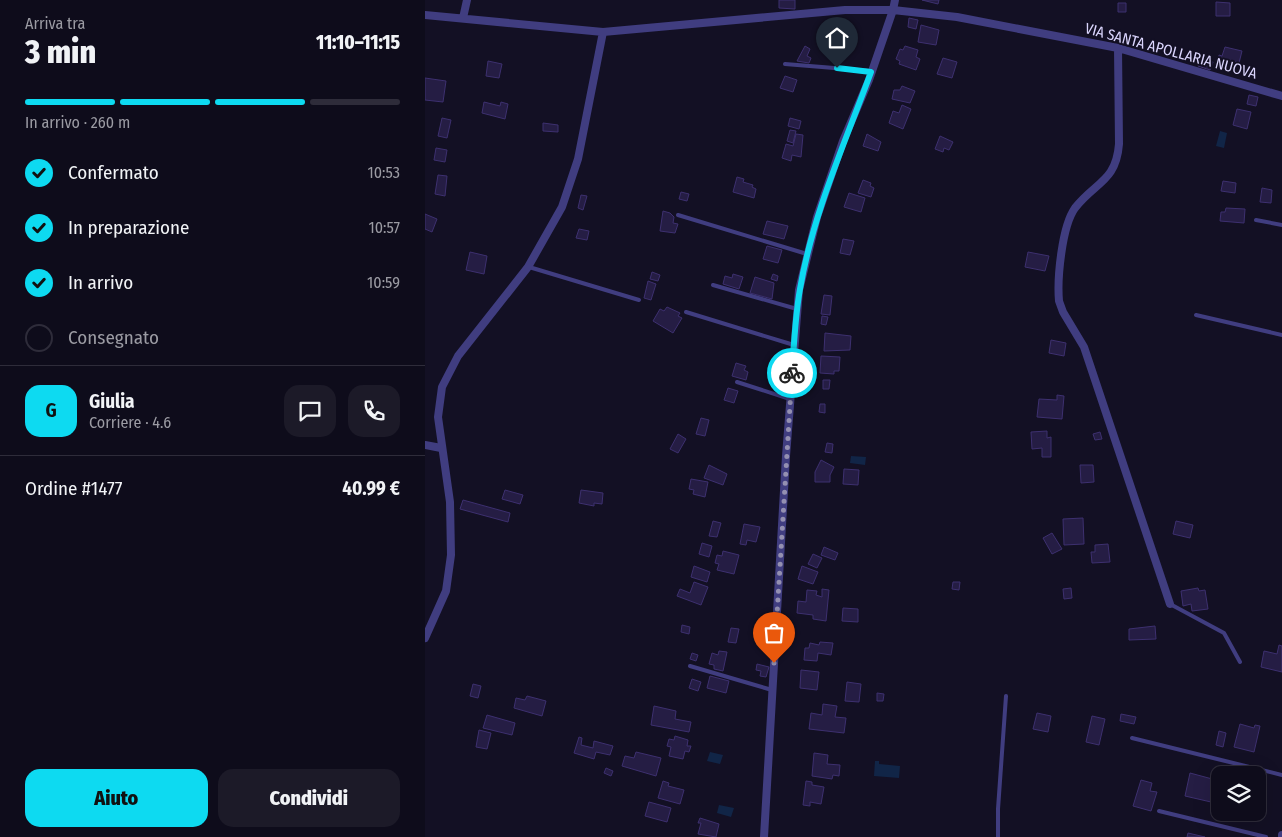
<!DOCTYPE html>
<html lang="it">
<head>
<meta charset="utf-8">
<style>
	body { margin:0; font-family:"Fira Sans Condensed",sans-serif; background:#1c1a28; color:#f1f3f6; height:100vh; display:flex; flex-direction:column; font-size:19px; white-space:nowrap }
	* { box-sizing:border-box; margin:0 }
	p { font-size:16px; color:#9b9ba3 }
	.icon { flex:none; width:28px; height:28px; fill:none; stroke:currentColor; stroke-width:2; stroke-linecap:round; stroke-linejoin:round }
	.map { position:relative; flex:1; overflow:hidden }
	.drawer { display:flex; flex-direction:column; background:#0e0c1b; width:425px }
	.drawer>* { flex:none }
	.fabs { position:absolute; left:786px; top:766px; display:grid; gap:10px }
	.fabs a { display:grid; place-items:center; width:55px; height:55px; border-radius:10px; background:#0e0c1b; box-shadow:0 5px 20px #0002,0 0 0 1px #2e2c3a; font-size:25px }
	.pin { position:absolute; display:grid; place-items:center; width:42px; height:42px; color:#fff; margin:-51px -21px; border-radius:50% 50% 50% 0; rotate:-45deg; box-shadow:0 0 5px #0007 }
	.pin .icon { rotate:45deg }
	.courier { position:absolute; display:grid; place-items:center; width:50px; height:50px; margin:-25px; border:4px solid #0ddaf1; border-radius:50%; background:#fff; color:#222; box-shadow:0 1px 6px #0007 }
	.summary em { font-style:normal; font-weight:800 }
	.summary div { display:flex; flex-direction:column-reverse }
	.summary { display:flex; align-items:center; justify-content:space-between; height:85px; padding:0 25px }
	h1 { font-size:32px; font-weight:800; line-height:38px }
	.bar { display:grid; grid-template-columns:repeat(4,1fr); gap:8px 5px; align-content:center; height:60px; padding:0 25px }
	.bar i { height:6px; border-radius:4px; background:#2e2c3a }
	.bar .current { background:#0ddaf1 }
	.bar p { grid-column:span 4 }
	.line { display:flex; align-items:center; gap:12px; padding:0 25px; border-top:1px solid #2e2c3a }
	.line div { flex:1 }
	.round { display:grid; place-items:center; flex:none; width:52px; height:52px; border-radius:15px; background:#1c1a28 }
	ol { padding:0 25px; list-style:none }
	li { display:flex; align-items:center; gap:15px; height:55px }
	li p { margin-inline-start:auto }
	li .icon { padding:5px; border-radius:50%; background:#0ddaf1; color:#111; stroke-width:4 }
	li:last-child { color:#9b9ba3 }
	li i { width:28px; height:28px; border:2px solid #2e2c3a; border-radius:50% }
	.button { display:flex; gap:10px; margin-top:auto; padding:10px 25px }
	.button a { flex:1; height:58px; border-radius:15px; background:#0ddaf1; color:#111; font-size:20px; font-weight:800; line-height:58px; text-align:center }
	.button a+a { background:#1c1a28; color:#f1f3f6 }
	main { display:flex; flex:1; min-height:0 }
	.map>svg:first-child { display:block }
	.water { fill:#112547 }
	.building { fill:#251d44; stroke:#3d306f }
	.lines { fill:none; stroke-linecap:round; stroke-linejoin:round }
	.service { stroke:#403d80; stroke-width:4 }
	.minor { stroke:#403d80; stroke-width:8 }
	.done { stroke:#9490b1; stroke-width:5; stroke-dasharray:0 9 }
	.route { stroke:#0ddaf1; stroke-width:6 }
	.labels { text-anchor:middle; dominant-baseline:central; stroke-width:4; stroke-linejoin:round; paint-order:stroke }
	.street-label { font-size:15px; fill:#dad5fd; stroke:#131024 }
</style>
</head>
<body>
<main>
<section class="drawer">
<div class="summary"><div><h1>3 min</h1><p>Arriva tra</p></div><em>11:10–11:15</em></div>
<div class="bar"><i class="current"></i><i class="current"></i><i class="current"></i><i></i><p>In arrivo · 260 m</p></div>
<ol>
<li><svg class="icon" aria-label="check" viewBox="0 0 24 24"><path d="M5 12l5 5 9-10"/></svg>Confermato<p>10:53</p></li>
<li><svg class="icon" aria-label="check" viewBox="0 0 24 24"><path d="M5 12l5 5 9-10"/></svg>In preparazione<p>10:57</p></li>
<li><svg class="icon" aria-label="check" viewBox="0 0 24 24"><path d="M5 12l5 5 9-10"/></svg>In arrivo<p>10:59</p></li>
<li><i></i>Consegnato</li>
</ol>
<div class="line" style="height:90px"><b class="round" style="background:#0ddaf1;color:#111">G</b><div><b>Giulia</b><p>Corriere · 4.6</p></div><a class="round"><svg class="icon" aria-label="chat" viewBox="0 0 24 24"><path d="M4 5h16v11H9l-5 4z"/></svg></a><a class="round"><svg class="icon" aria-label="phone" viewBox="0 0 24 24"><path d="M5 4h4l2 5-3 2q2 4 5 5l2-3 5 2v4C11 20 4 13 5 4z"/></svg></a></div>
<div class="line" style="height:65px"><div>Ordine #1477</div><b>40.99 €</b></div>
<div class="button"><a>Aiuto</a><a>Condividi</a></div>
</section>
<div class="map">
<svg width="857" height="837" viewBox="0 0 857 837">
	<rect width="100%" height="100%" fill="#131024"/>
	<path class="water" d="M795 131 802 133 799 148 791 146Z
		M426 456 441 457 440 465 425 463Z
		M285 752 298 755 295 764 282 761Z
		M450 761H454V764L475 766 474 778 449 776Z
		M294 805 309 808 306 817 292 813Z"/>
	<path class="building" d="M354 0H370V9L354 8Z
		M497 0H514L513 4Z
		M791 2 805 3V16H791Z
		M693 3H701V12H693Z
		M484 18 493 20 491 29 483 27Z
		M496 25 514 30 511 45 493 42Z
		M380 46 385 49 382 56 386 58 384 63 372 61Z
		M480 46 493 50 491 57 495 59 491 70 474 64 475 61 471 59 475 49 478 50Z
		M800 47 817 51 814 63 810 62 809 71 792 67 794 55 797 56Z
		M518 58 532 62 527 78 512 74Z
		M776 58 788 62 785 70 773 66Z
		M63 61 77 64 74 78 61 76Z
		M360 76 372 80 368 92 355 88Z
		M0 78 21 81 18 102 0 100Z
		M477 86 490 91 485 103 467 99 469 90H475Z
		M824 95 833 97 831 106 822 104Z
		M59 102 75 106 76 102 83 104 80 119 57 113Z
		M477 105 486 109 478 129 464 123 468 111 474 113Z
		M812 109 826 112 822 129 808 125Z
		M17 118 26 120 22 138 13 136Z
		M365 118 376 121 374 129 363 126Z
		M118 123 133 125V132L118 131Z
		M365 130 371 131 368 143 362 141Z
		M371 134 378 135 376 157 367 155 366 161 357 158 361 144 368 146Z
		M442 134 456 142 453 151 438 146Z
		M515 136 528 142 524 150 519 148 518 152 510 149Z
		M11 148 22 150 20 162 9 160Z
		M13 175 22 176 20 196 10 194Z
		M312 177 319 179 318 182 328 185 327 187 331 189 329 198 308 192Z
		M438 180 446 183 445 186 449 188 446 197 433 193Z
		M798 181 811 183 810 193 796 191Z
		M837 188 847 190 846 203 835 202Z
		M256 192 264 194 262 201 254 199Z
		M424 193 440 198 436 212 419 207Z
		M156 195 162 196 158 210 153 208Z
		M801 208 820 209 819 223 795 221 796 212H800Z
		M238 211 245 213 249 217 248 223 253 224 250 233 235 231Z
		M0 214 12 219 7 232 0 229Z
		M342 221 363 226 359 239 338 234Z
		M154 229 164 231 162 240 151 238Z
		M418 239 429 241 425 255 415 253Z
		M342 246 357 250 353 263 338 259Z
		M45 252 62 256 59 274 41 270Z
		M603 252 624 256 620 271 600 267Z
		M227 272 235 275 233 281 225 279Z
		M308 274 318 277 314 289 298 284 300 276 307 278Z
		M348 274 353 276 352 281 346 279Z
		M330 277 349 283 347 299 325 293Z
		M223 281 231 284 226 300 219 298Z
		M399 295 407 296 405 315 396 314Z
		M242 307 255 313 253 316 257 318 248 333 228 321 235 309 239 311Z
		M397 316 403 317 401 325 396 324Z
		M400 333 426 336 425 350 399 351Z
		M626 340 641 343 639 356 624 353Z
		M396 356 415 357 414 371H409V374L395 373Z
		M311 363 321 366 319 370 323 372 321 380 307 376Z
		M398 380H405L404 389H398Z
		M303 388 313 391 309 403 299 400Z
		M632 395 639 396 637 419 612 417 614 399 632 400Z
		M395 404H400V413L394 412Z
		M276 418 284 420 280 436 271 434Z
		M622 431V438L626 437V457H617V448L607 449 606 432Z
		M675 432 677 439 670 440 668 434Z
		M253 434 261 439 253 453 245 449Z
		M402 443 408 444 407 453 400 452Z
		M396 460 409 467 405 475V482H390V472Z
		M284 465 302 474 298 485 279 478Z
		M655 465H668L669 482 656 483Z
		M419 469 434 470 433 485 418 484Z
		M266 479 283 482 280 497 268 494 269 490 264 489Z
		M80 490 98 495 95 504 77 499Z
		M156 490 178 493 177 504 169 503V506L154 503Z
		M38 500 85 513 83 522 35 509Z
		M658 518 659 544 639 545 638 519Z
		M288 521 296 523 292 537 284 536Z
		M751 521 768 525 765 538 748 534Z
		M319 524 335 527 331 542 322 540 321 545 315 544Z
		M627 533 637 549 627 554 618 538Z
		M277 543 287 546 284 557 274 554Z
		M683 544 685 562 667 563 666 552H670V545Z
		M399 547 413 553 410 560 396 555Z
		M298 551 314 555 309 574 292 570 294 564 290 563 292 555 297 556Z
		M388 554 397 558 392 568 383 564Z
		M269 566 285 572 282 582 266 577Z
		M377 566 393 572 388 584 373 579Z
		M269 582 283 587 276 605 252 596 255 589 265 593Z
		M528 582H535L534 590 527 589Z
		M646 588 647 598 639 599 638 589Z
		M773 588 774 591 780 590 783 609 767 611 766 604 758 606 756 591Z
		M397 589 404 590 401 621 388 619V615L372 613 373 601 381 602 382 590 392 591 391 595 397 597Z
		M418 608 433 609V622L417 621Z
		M257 625 265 627 264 634 256 632Z
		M730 626 731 639 704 640V629Z
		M306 628 314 629 311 643 303 642Z
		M395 642 408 643 406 655 393 653 392 661 379 660 380 648H384L385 643 394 645Z
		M854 645 857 646V672L836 667 839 651 852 654Z
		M294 651 302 652 298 671 289 669V665L284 664 287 653 293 655Z
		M267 653 273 655 271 661 265 659Z
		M332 664 344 667 341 677 335 676 336 671 331 670Z
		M376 670 394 672 392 690 375 688Z
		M285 676 304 681 301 693 282 688Z
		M267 679 276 682 273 691 264 688Z
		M422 682 436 684 434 702 420 701Z
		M48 684 56 686 53 698 45 696Z
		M452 693 459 694 458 701H452Z
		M102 696 121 701 117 716 89 708 91 698 100 700Z
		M398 704 412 706 410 717 421 718 419 733 384 729 386 713 397 715Z
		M229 706 251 711 250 719 266 722 264 732 226 725Z
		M612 713 626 716 623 732 608 729Z
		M696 714 711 717 709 724 695 721Z
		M62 715 90 723 87 735 58 728Z
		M667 716 680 719 674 745 661 742Z
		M815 724 829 728 830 725 835 726 829 752 809 747Z
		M54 730 66 733 62 749 51 747Z
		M794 731 801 733 798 747 791 745Z
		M250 736 263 740 262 746H266L264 752 260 751 258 759 244 756 246 747 242 746 244 739 249 740Z
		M154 737 157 738 156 745 168 748 169 741 188 746 185 755 171 752 169 759 149 753Z
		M211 752 236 758 231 776 197 766 200 756 209 758Z
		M389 753 403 755 402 764 415 765 414 776 408 775 407 779 387 776Z
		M181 768 188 771 186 776 179 773Z
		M765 773 791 780 786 802 760 796Z
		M716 780 727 783 725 791 732 792 726 811 708 806Z
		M238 781 244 783 243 786 259 790 255 804 233 798Z
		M381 781 387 782V785L399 787 396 804 385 802V806L378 805Z
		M224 802 246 808 242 822 220 816Z
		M275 818 294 824 291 837 273 834 276 823H273Z
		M763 833 780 837H762Z"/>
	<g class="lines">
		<path class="service" d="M360 64 446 71
			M253 215 382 254
			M831 220 857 225
			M104 267 214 300
			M288 285 372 309
			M261 312 369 345
			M771 315 857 335
			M312 382 365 399
			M745 604 799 633 815 662
			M265 666 347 690
			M707 738 857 775
			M734 811 841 837
			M573 837V809L581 696"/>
		<path class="minor" d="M0 15 178 32 420 10H468L532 17 693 48 857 96
			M38 18 42 0
			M693 48 694 144C691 182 670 182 650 208 637 226 632 278 634 301L638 312 659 347 745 604
			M0 445 16 448
			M0 638 21 591 26 555 25 502 13 417 17 387 33 356 103 267 137 207 153 159 178 32
			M339 837 361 456 374 290 392 217 418 141 444 80 468 10 470 0
			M857 837V835"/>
	</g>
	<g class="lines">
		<path class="done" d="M349 663 367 373"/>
		<path class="route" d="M367 373C369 345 370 317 375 289 388 213 420 143 446 72L412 68"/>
	</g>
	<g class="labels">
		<g class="street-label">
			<text transform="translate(746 51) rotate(15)">VIA SANTA APOLLARIA NUOVA</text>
		</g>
	</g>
</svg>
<div class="fabs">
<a><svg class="icon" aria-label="layers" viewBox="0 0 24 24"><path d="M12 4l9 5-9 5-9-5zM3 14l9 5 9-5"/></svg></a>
</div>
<div class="pin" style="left:349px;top:663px;background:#ea580c"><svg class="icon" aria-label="bag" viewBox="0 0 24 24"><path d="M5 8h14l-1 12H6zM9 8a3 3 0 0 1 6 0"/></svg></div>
<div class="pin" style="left:412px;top:68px;background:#1f2937"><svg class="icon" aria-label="home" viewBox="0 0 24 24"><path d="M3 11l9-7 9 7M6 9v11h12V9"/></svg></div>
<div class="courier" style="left:367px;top:373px"><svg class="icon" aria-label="bike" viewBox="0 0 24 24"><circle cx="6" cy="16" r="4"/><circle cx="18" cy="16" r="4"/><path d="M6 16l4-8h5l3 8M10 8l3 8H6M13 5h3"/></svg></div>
</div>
</main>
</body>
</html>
